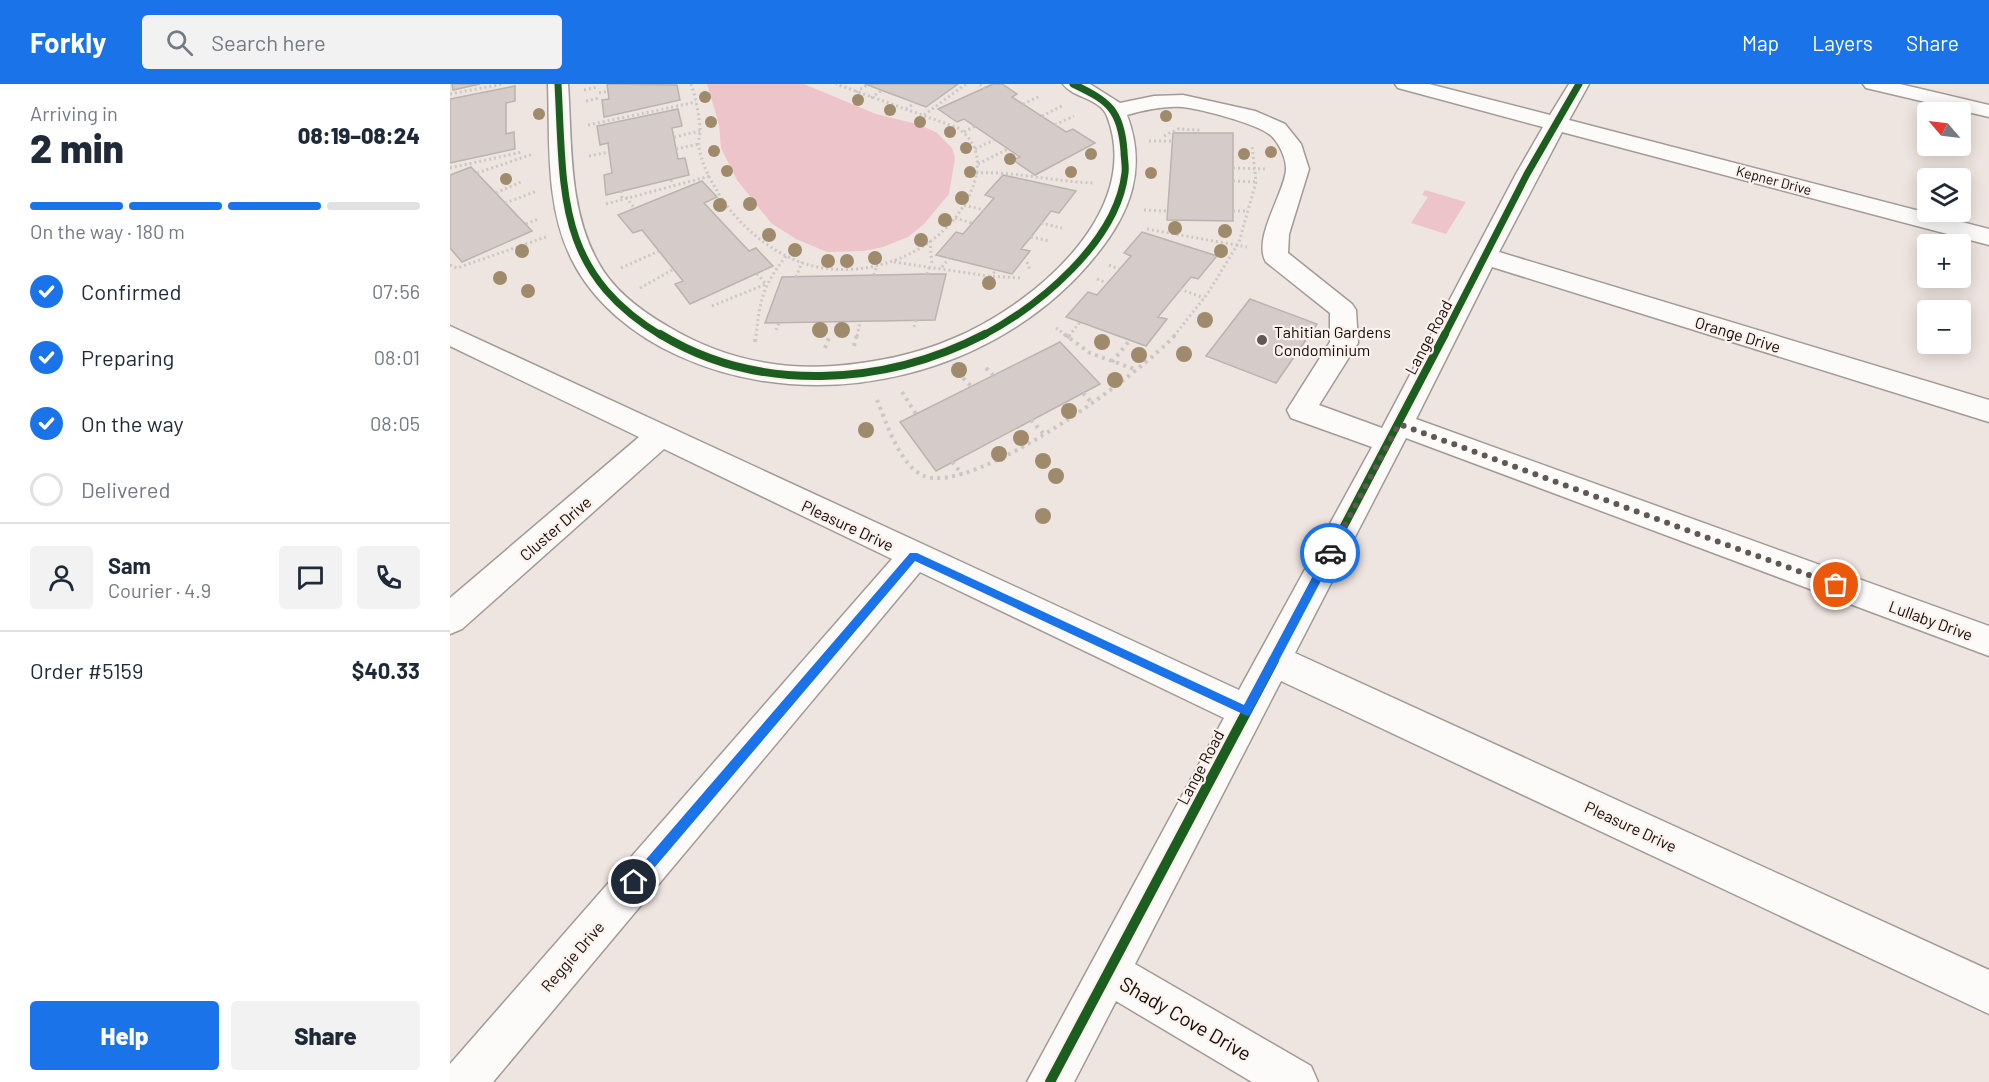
<!DOCTYPE html>
<html lang="en">
<head>
<meta charset="utf-8">
<style>
	body { margin:0; font-family:Barlow,sans-serif; background:#f2f2f3; color:#1f2937; height:100vh; display:flex; flex-direction:column; font-size:22px; white-space:nowrap }
	* { box-sizing:border-box; margin:0 }
	p { font-size:20px; color:#747a83 }
	.icon { flex:none; width:33px; height:33px; fill:none; stroke:currentColor; stroke-width:2; stroke-linecap:round; stroke-linejoin:round }
	.map { position:relative; flex:1; overflow:hidden }
	.panel { display:flex; flex-direction:column; background:#fff; width:450px }
	.panel>* { flex:none }
	.needle { width:39px; rotate:298deg }
	.tools { position:absolute; left:1467px; top:18px; display:grid; gap:12px }
	.tools a { display:grid; place-items:center; width:54px; height:54px; border-radius:6px; background:#fff; box-shadow:0 3px 15px #0003; font-size:30px }
	.pin { position:absolute; display:grid; place-items:center; width:51px; height:51px; color:#fff; margin:-26px; border:3px solid #fff; border-radius:50%; box-shadow:0 2px 6px #0007 }
	.courier { position:absolute; display:grid; place-items:center; width:60px; height:60px; margin:-30px; border:4px solid #1a73e8; border-radius:50%; background:#fff; color:#222; box-shadow:0 2px 8px #0007 }
	.overview em { font-style:normal; font-weight:800 }
	.overview div { display:flex; flex-direction:column-reverse }
	.overview { display:flex; align-items:center; justify-content:space-between; height:102px; padding:0 30px }
	h1 { font-size:39px; font-weight:800; line-height:45px }
	.bar { display:grid; grid-template-columns:repeat(4,1fr); gap:9px 6px; align-content:center; height:72px; padding:0 30px }
	.bar i { height:8px; border-radius:4px; background:#e0e1e3 }
	.bar .active { background:#1a73e8 }
	.bar p { grid-column:span 4 }
	.line { display:flex; align-items:center; gap:15px; padding:0 30px; border-top:2px solid #e0e1e3 }
	.line div { flex:1 }
	.round { display:grid; place-items:center; flex:none; width:63px; height:63px; border-radius:6px; background:#f2f2f3 }
	ol { padding:0 30px; list-style:none }
	li { display:flex; align-items:center; gap:18px; height:66px }
	li p { margin-inline-start:auto }
	li .icon { padding:6px; border-radius:50%; background:#1a73e8; color:#fff; stroke-width:4 }
	li:last-child { color:#747a83 }
	li i { width:33px; height:33px; border:3px solid #e0e1e3; border-radius:50% }
	.cta { display:flex; gap:12px; margin-top:auto; padding:12px 30px }
	.cta a { flex:1; height:69px; border-radius:6px; background:#1a73e8; color:#fff; font-size:24px; font-weight:800; line-height:69px; text-align:center }
	.cta a+a { background:#f2f2f3; color:#1f2937 }
	header { display:flex; align-items:center; gap:36px; box-sizing:border-box; height:84px; padding:0 30px; background:#1a73e8; color:#fff }
	header strong { font-size:28px }
	nav { display:flex; gap:33px; margin-inline-start:auto; font-size:21px }
	.search { width:420px; height:54px; background:#f2f2f3; display:flex; align-items:center; gap:15px; box-sizing:border-box; padding:0 21px; border-radius:6px; color:#747a83; font-size:22px }
	main { display:flex; flex:1; min-height:0 }
	.map>svg:first-child { display:block }
	.water { fill:#eec4cb }
	.building { fill:#d5ccc9; stroke:#bbb3b0; stroke-width:1.5 }
	.lines { fill:none; stroke-linecap:round; stroke-linejoin:round }
	.minor-casing { stroke:#a29a97; stroke-width:3 }
	.path-far1 { stroke:#cbc7c7; stroke-width:3; stroke-dasharray:2 3; stroke-linecap:butt }
	.path { stroke:#cbc7c7; stroke-width:4; stroke-dasharray:3 4.5; stroke-linecap:butt }
	.minor { fill:#fdfbfa; fill-rule:evenodd }
	.cycleway-far2-casing { stroke:#fdf1ec; stroke-width:10 }
	.cycleway-far1-casing { stroke:#fdf1ec; stroke-width:12 }
	.cycleway-casing { stroke:#fdf1ec; stroke-width:14 }
	.cycleway-far2 { stroke:#1b5e20; stroke-width:7 }
	.cycleway-far1 { stroke:#1b5e20; stroke-width:8 }
	.cycleway { stroke:#1b5e20; stroke-width:10 }
	.tree { fill:#9f8b6c }
	.route { fill:#1a73e8 }
	.done { stroke:#5f5855; stroke-width:6; stroke-dasharray:0 10.8 }
	.poi-dot { fill:#5f5855; stroke:#fdf1ec; stroke-width:2 }
	.labels { text-anchor:middle; dominant-baseline:central; stroke-width:4.5; stroke-linejoin:round; paint-order:stroke }
	.far-street-label { font-size:14px; fill:#120c0a; stroke:#fdf1ec }
	.poi-label { font-size:16px; fill:#120c0a; stroke:#fdf1ec; text-anchor:start }
	.street-label { font-size:16px; fill:#120c0a; stroke:#fdf1ec }
	.near-street-label { font-size:20px; fill:#120c0a; stroke:#fdf1ec }
</style>
</head>
<body>
<header>
<strong>Forkly</strong>
<div class="search"><svg class="icon" aria-label="search" viewBox="0 0 24 24"><circle cx="10" cy="10" r="6"/><path d="M15 15l6 6"/></svg>Search here</div>
<nav><a>Map</a><a>Layers</a><a>Share</a></nav>
</header>
<main>
<section class="panel">
<div class="overview"><div><h1>2 min</h1><p>Arriving in</p></div><em>08:19–08:24</em></div>
<div class="bar"><i class="active"></i><i class="active"></i><i class="active"></i><i></i><p>On the way · 180 m</p></div>
<ol>
<li><svg class="icon" aria-label="check" viewBox="0 0 24 24"><path d="M5 12l5 5 9-10"/></svg>Confirmed<p>07:56</p></li>
<li><svg class="icon" aria-label="check" viewBox="0 0 24 24"><path d="M5 12l5 5 9-10"/></svg>Preparing<p>08:01</p></li>
<li><svg class="icon" aria-label="check" viewBox="0 0 24 24"><path d="M5 12l5 5 9-10"/></svg>On the way<p>08:05</p></li>
<li><i></i>Delivered</li>
</ol>
<div class="line" style="height:108px"><a class="round"><svg class="icon" aria-label="person" viewBox="0 0 24 24"><circle cx="12" cy="8" r="4"/><path d="M4 21q1-7 8-7t8 7"/></svg></a><div><b>Sam</b><p>Courier · 4.9</p></div><a class="round"><svg class="icon" aria-label="chat" viewBox="0 0 24 24"><path d="M4 5h16v11H9l-5 4z"/></svg></a><a class="round"><svg class="icon" aria-label="phone" viewBox="0 0 24 24"><path d="M5 4h4l2 5-3 2q2 4 5 5l2-3 5 2v4C11 20 4 13 5 4z"/></svg></a></div>
<div class="line" style="height:78px"><div>Order #5159</div><b>$40.33</b></div>
<div class="cta"><a>Help</a><a>Share</a></div>
</section>
<div class="map">
<svg width="1539" height="998" viewBox="0 0 1539 998">
	<rect width="100%" height="100%" fill="#efe5e0"/>
	<path class="water" d="M257 0H354L426 30 467 40 486 48 502 64 505 74 499 110 474 140 458 153 433 163 414 167 377 168 346 155 321 139 287 96 271 64 269 41Z
		M975 106 1016 118 996 150 961 139 978 113 972 111Z"/>
	<path class="building" d="M2 0H30L3 6Z
		M157 0 227 1 230 16 154 33 152 16 159 15Z
		M415 0H508L476 23Z
		M543 0H552L567 10 562 13 616 48 623 45 645 59 585 91 563 76 570 73 514 35 507 38 488 25Z
		M65 2V17L56 19V50L64 48 65 65 0 79V15Z
		M228 25 232 42 222 44 228 75 235 74 239 91 156 111 154 91 162 89 159 68 158 59 150 61 147 42Z
		M723 49H783V137L717 136Z
		M21 83 82 147 12 178 0 164V91Z
		M553 91 626 107 609 129 601 127 581 153 571 165 580 167 562 190 486 171 506 148 513 150 544 114 535 111Z
		M252 97 267 113 254 119 299 167 306 164 323 182 240 220 225 200 233 197 192 146 183 149 168 131Z
		M692 148 767 172 748 195 741 193 708 233 717 235 696 262 616 233 638 208 647 211 681 172 674 169Z
		M477 190H496L485 236 315 239 332 193Z
		M800 215 867 240 826 299 756 272Z
		M610 258 650 300 486 387 450 338Z"/>
	<g class="lines">
		<defs>
			<path id="minor" d="M98 0H118C122 59 118 125 148 178 163 206 191 227 219 243 269 273 325 286 384 282 423 279 465 271 502 255 580 223 695 130 657 32 650 14 623 14 613 0H640L670 19 704 12 733 11 805 27 835 40 851 60 859 85 839 150 838 169 902 220 906 226 908 259 869 321 932 344 1066 90 1093 43 948 4 945 0H979L1100 31 1119 0H1139L1119 36 1539 145V161L1112 48 1049 168 1539 316V338L1042 183 966 335 1539 542V572L956 354 845 569 1539 886V930L831 597 685 880 861 982 868 998H802L666 917 624 998H577L774 634 470 488 43 998H0V980L442 475 214 365 12 545 0 550V514L189 353 0 262V242L789 606 922 363 841 334 837 326 880 258V229L816 178C802 155 834 110 836 86 837 75 828 56 819 50 804 39 751 25 732 23 713 22 695 26 677 31 697 84 681 128 647 170 551 291 369 336 229 272 185 252 144 220 122 176 95 123 100 58 98 0Z
				M1413 0H1450L1539 21V33L1416 4Z"/>
		</defs>
		<use href="#minor" class="minor-casing"/>
		<path class="path-far1" d="M241 0C246 14 249 30 250 45 250 51 248 57 249 63 251 77 258 92 266 105 285 139 321 170 359 181 424 199 506 162 525 96 531 75 526 57 508 44L386 0
			M530 0 535 4
			M134 6 148 3
			M406 8 417 1
			M149 9 158 7
			M0 10 53 0
			M421 14 432 6
			M136 17 149 14
			M573 20 590 12
			M456 25 465 19
			M474 31 516 0
			M592 32 612 22
			M138 41 246 18
			M605 41 624 32
			M514 48 525 42
			M714 52 728 45 750 46
			M224 53 250 47
			M699 57H723
			M226 65 249 60
			M525 65 544 56
			M139 72 159 68
			M528 80 558 65
			M0 84 72 68
			M783 84 818 85
			M27 89 83 70
			M526 89C565 87 605 98 645 99
			M221 96 223 101
			M783 97 806 98
			M171 107 172 114
			M46 109 73 97
			M176 113 184 124
			M55 119 87 107
			M156 120 260 92
			M514 121 534 126
			M694 126 717 127
			M783 127H796
			M505 134 522 139
			M591 139 612 144
			M76 140 88 135
			M697 145 797 163
			M581 153 600 157
			M480 157 482 182
			M444 178 538 192 570 194
			M577 178 580 186
			M0 181 7 184 96 153
			M659 181 669 185
			M492 183 499 174
			M171 184 209 167
			M477 190 480 181
			M424 191 427 181
			M346 193 352 178
			M540 193 546 186
			M647 195 657 199
			M190 204 224 185
			M730 205 754 214
			M262 222 316 200 307 190
			M464 243 466 236
			M606 244 617 252
			M326 246 329 239
			M306 252C310 214 313 202 336 172
			M407 252 410 239
			M619 252 630 238
			M724 252 758 209 789 158 806 98 802 61"/>
		<path class="path" d="M614 250 640 269 687 286
			M617 254 620 250
			M305 258 306 250
			M404 262 407 250
			M375 264 380 251
			M662 278 680 256
			M536 284 543 291
			M513 294 521 302
			M452 308 466 330
			M633 309 642 319
			M427 316C436 338 450 382 474 392 524 412 692 289 726 250
			M581 336 593 349
			M502 378 512 390"/>
		<use href="#minor" class="minor"/>
		<defs>
			<path id="cycleway-far2" d="M108 0C114 110 106 188 212 252
				M532 252C589 222 667 158 675 89 676 82 674 74 674 67 671 26 659 17 623 0
				M994 252 1077 90 1129 0"/>
			<path id="cycleway-far1" d="M210 250C308 310 435 302 535 250
				M823 577 995 250"/>
			<path id="cycleway" d="M600 998 824 576"/>
		</defs>
		<use href="#cycleway-far2" class="cycleway-far2-casing"/>
		<use href="#cycleway-far1" class="cycleway-far1-casing"/>
		<use href="#cycleway" class="cycleway-casing"/>
		<use href="#cycleway-far2" class="cycleway-far2"/>
		<use href="#cycleway-far1" class="cycleway-far1"/>
		<use href="#cycleway" class="cycleway"/>
	</g>
	<g class="tree">
		<circle cx="255" cy="13" r="6"/>
		<circle cx="408" cy="16" r="6"/>
		<circle cx="440" cy="26" r="6"/>
		<circle cx="89" cy="30" r="6"/>
		<circle cx="716" cy="32" r="6"/>
		<circle cx="261" cy="38" r="6"/>
		<circle cx="470" cy="38" r="6"/>
		<circle cx="500" cy="48" r="6"/>
		<circle cx="516" cy="64" r="6"/>
		<circle cx="264" cy="67" r="6"/>
		<circle cx="821" cy="68" r="6"/>
		<circle cx="641" cy="70" r="6"/>
		<circle cx="794" cy="70" r="6"/>
		<circle cx="560" cy="75" r="6"/>
		<circle cx="277" cy="87" r="6"/>
		<circle cx="520" cy="88" r="6"/>
		<circle cx="621" cy="88" r="6"/>
		<circle cx="701" cy="89" r="6"/>
		<circle cx="56" cy="95" r="6"/>
		<circle cx="512" cy="114" r="7"/>
		<circle cx="300" cy="120" r="7"/>
		<circle cx="270" cy="121" r="7"/>
		<circle cx="495" cy="136" r="7"/>
		<circle cx="725" cy="144" r="7"/>
		<circle cx="775" cy="147" r="7"/>
		<circle cx="319" cy="151" r="7"/>
		<circle cx="471" cy="156" r="7"/>
		<circle cx="345" cy="166" r="7"/>
		<circle cx="72" cy="167" r="7"/>
		<circle cx="771" cy="167" r="7"/>
		<circle cx="425" cy="174" r="7"/>
		<circle cx="378" cy="177" r="7"/>
		<circle cx="397" cy="177" r="7"/>
		<circle cx="50" cy="194" r="7"/>
		<circle cx="539" cy="199" r="7"/>
		<circle cx="78" cy="207" r="7"/>
		<circle cx="755" cy="236" r="8"/>
		<circle cx="370" cy="246" r="8"/>
		<circle cx="392" cy="246" r="8"/>
		<circle cx="652" cy="258" r="8"/>
		<circle cx="734" cy="270" r="8"/>
		<circle cx="689" cy="271" r="8"/>
		<circle cx="509" cy="286" r="8"/>
		<circle cx="665" cy="296" r="8"/>
		<circle cx="619" cy="327" r="8"/>
		<circle cx="416" cy="346" r="8"/>
		<circle cx="571" cy="354" r="8"/>
		<circle cx="549" cy="370" r="8"/>
		<circle cx="593" cy="377" r="8"/>
		<circle cx="606" cy="392" r="8"/>
		<circle cx="593" cy="432" r="8"/>
	</g>
	<path class="route" d="M880 465 884 466V472L800 631 797 632 465 477 188 803H180V794L460 469H467L794 621 877 466Z"/>
	<g class="lines">
		<path class="done" d="M880 469 949 340 1386 501"/>
	</g>
	<circle class="poi-dot" cx="812" cy="256" r="6"/>
	<g class="labels">
		<g class="far-street-label">
			<text transform="translate(1324 96) rotate(15)">Kepner Drive</text>
		</g>
		<g class="poi-label">
			<text x="824" y="247">Tahitian Gardens<tspan x="824" dy="18">Condominium</tspan></text>
		</g>
		<g class="street-label">
			<text transform="translate(1288 250) rotate(17)">Orange Drive</text>
			<text transform="translate(978 253) rotate(-62)">Lange Road</text>
			<text transform="translate(398 441) rotate(25)">Pleasure Drive</text>
			<text transform="translate(105 444) rotate(-41)">Cluster Drive</text>
			<text transform="translate(1481 536) rotate(20)">Lullaby Drive</text>
			<text transform="translate(750 683) rotate(-62)">Lange Road</text>
			<text transform="translate(1181 742) rotate(25)">Pleasure Drive</text>
			<text transform="translate(122 872) rotate(-49)">Reggie Drive</text>
		</g>
		<g class="near-street-label">
			<text transform="translate(736 934) rotate(30)">Shady Cove Drive</text>
		</g>
	</g>
</svg>
<div class="tools">
<a><svg class="needle" viewBox="-14 -14 28 28"><path d="M0-13l5 13h-10z" fill="#e53935"/><path d="M0 13l5-13h-10z" fill="#747a83"/></svg></a>
<a><svg class="icon" aria-label="layers" viewBox="0 0 24 24"><path d="M12 4l9 5-9 5-9-5zM3 14l9 5 9-5"/></svg></a>
<a>+</a>
<a>−</a>
</div>
<div class="pin" style="left:1386px;top:501px;background:#ea580c"><svg class="icon" aria-label="bag" viewBox="0 0 24 24"><path d="M5 8h14l-1 12H6zM9 8a3 3 0 0 1 6 0"/></svg></div>
<div class="pin" style="left:184px;top:798px;background:#1f2937"><svg class="icon" aria-label="home" viewBox="0 0 24 24"><path d="M3 11l9-7 9 7M6 9v11h12V9"/></svg></div>
<div class="courier" style="left:880px;top:469px"><svg class="icon" aria-label="car" viewBox="0 0 24 24"><path d="M5 17H2v-5l4-1 3-4h7l3 4 3 1v5h-3M9 17h6M6 11h13"/><circle cx="7" cy="17" r="2"/><circle cx="17" cy="17" r="2"/></svg></div>
</div>
</main>
</body>
</html>
